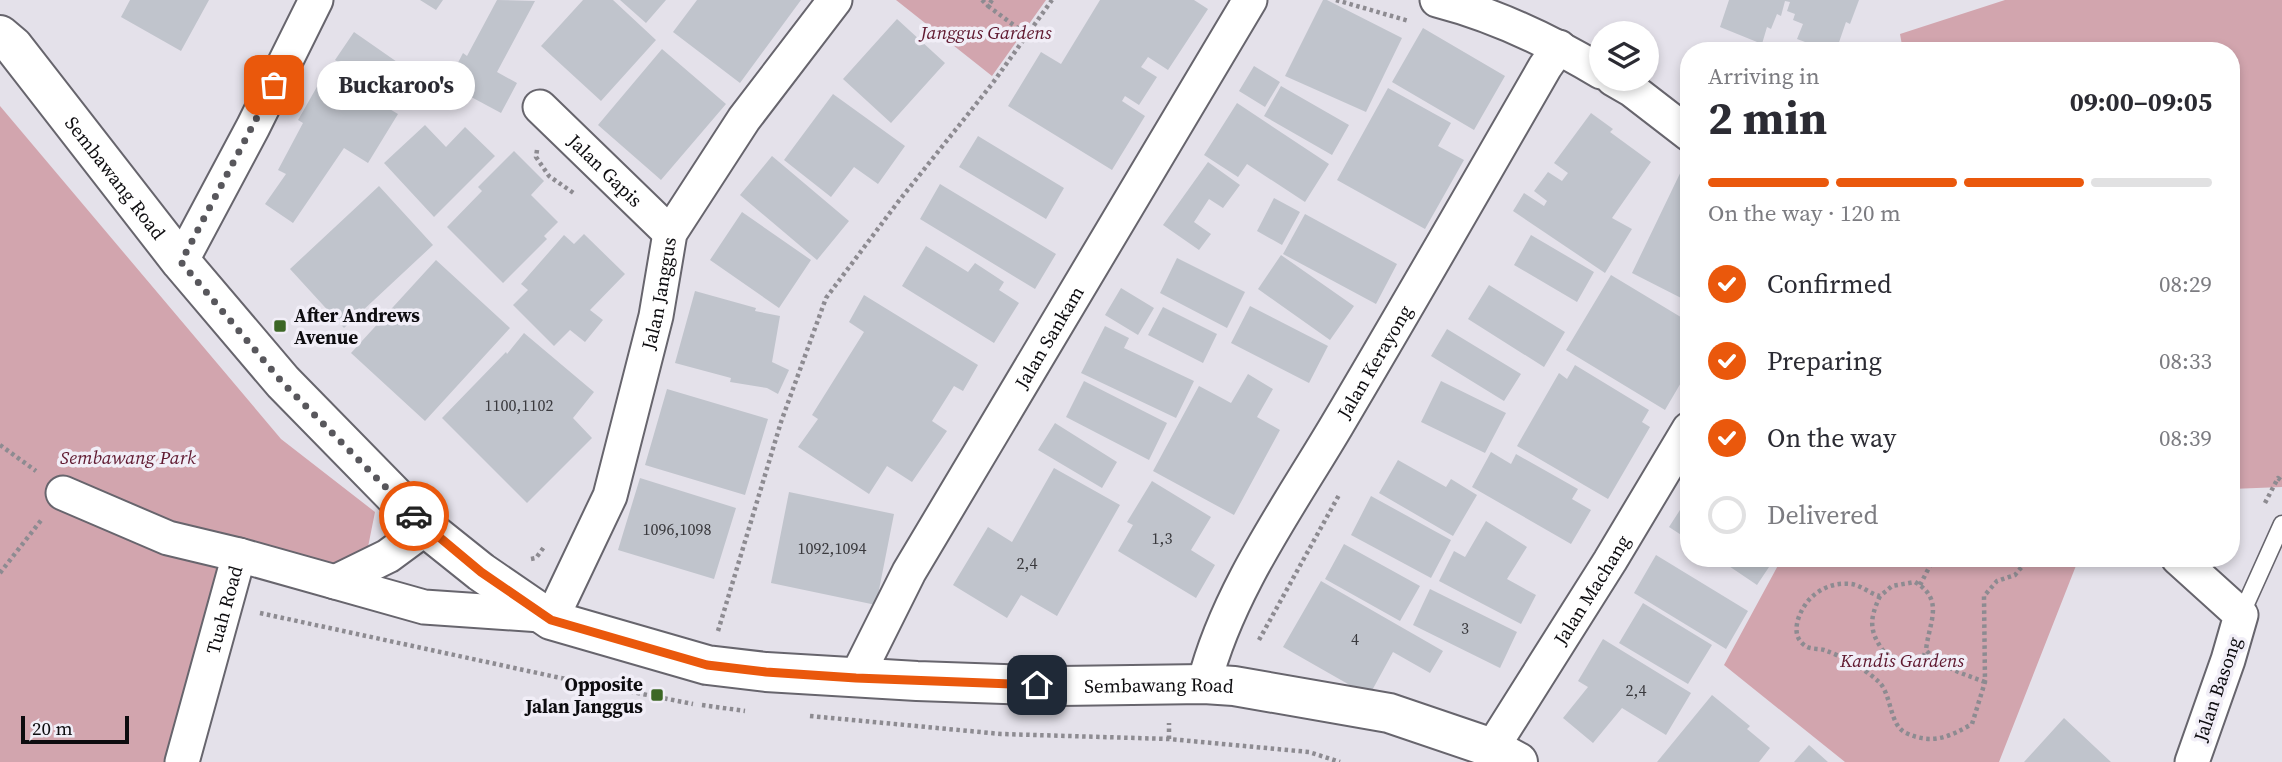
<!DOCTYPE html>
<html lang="en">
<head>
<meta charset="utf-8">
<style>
	body { margin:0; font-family:"Source Serif 4",serif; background:#f7f7f7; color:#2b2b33; height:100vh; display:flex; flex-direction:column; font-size:26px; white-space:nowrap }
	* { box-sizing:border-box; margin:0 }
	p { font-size:23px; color:#7c7c81 }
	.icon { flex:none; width:38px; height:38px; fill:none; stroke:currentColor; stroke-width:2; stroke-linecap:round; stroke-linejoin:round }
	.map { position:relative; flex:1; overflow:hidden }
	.details { position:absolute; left:1680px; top:42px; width:560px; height:525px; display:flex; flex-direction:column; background:#fff; border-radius:28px; box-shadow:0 4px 10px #0003 }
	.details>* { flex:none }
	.tools { position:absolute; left:1589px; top:21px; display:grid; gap:14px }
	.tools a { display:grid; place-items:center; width:70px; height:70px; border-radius:50%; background:#fff; box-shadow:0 4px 10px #0003; font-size:35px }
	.scale { position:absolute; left:21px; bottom:18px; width:108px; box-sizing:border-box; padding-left:7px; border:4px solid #0d0c0f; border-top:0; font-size:19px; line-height:24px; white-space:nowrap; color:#0d0c0f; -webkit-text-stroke:5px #f1eef7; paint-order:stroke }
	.pin { position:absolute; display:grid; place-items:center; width:60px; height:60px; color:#fff; margin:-30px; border-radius:14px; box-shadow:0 4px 10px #0006 }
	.courier { position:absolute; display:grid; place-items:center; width:70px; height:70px; margin:-35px; border:5px solid #ea580c; border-radius:50%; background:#fff; color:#222; box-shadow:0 2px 9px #0007 }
	.bubble { position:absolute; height:49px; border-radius:24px; background:#fff; box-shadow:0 4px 10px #0003; font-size:23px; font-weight:700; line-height:49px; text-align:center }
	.overview em { font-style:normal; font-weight:700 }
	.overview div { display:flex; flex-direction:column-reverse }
	.overview { display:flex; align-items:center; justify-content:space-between; height:119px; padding:0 28px }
	h1 { font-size:46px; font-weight:700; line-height:52px }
	.bar { display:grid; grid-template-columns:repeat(4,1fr); gap:10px 7px; align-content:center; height:84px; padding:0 28px }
	.bar i { height:9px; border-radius:5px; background:#e1e1e2 }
	.bar .selected { background:#ea580c }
	.bar p { grid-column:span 4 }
	ol { padding:0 28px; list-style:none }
	li { display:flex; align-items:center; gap:21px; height:77px }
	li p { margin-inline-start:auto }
	li .icon { padding:7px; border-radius:50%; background:#ea580c; color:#fff; stroke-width:4 }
	li:last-child { color:#7c7c81 }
	li i { width:38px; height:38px; border:4px solid #e1e1e2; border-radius:50% }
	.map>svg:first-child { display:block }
	.green { fill:#d2a5ae }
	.building { fill:#c0c4cc }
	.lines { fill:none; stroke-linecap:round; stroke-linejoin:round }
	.service-casing { stroke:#67656d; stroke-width:19 }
	.minor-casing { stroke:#67656d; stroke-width:37 }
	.tertiary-casing { stroke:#67656d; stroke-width:42 }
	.path { stroke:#8d8b91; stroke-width:4.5; stroke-dasharray:3.5 3.5; stroke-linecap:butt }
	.service { stroke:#fff; stroke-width:16 }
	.minor { stroke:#fff; stroke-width:33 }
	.tertiary { stroke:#fff; stroke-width:38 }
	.done { stroke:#58575c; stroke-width:7; stroke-dasharray:0 12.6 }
	.route { stroke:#ea580c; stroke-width:9 }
	.poi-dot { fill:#3c6725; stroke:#f1eef7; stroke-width:2.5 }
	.labels { text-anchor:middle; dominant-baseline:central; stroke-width:7; stroke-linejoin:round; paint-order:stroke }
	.number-label { font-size:16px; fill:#3a3a3e }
	.park-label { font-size:19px; font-style:italic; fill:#5f182f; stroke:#f1eef7 }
	.street-label { font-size:19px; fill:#0d0c0f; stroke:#f1eef7 }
	.poi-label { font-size:19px; font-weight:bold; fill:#0d0c0f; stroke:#f1eef7; text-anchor:start }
</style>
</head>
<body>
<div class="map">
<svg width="2282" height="762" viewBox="0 0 2282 762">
	<rect width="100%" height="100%" fill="#e4e1ea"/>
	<path class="green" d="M896 0H1046L992 76Z
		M2005 0H2282V487L2231 489V51H1903L1900 34Z
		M0 106 281 439 375 512 368 547 351 567 229 538 165 762H0Z
		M1782 558H2079L1999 762H1845L1724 665Z"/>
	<path class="building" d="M130 0H209L181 51 121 17Z
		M420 0H443L436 10Z
		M497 0 535 1 497 72 517 83 501 113 447 84 463 53 467 56Z
		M583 0H613L656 40 601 101 541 46Z
		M620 0H666L646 23Z
		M697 0H801L740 83 673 32Z
		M1100 0H1194L1208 9 1168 70 1148 57 1141 67 1157 77 1139 105 1125 96 1122 101 1145 116 1112 170 1008 106 1041 52 1061 64Z
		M1323 0H1327L1402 38 1366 112 1285 76Z
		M1729 0H1859L1850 24 1846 22 1836 51H1829L1797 39 1803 24 1793 20 1795 14 1787 11 1790 2 1785 1 1781 16 1777 14 1771 29 1767 27 1762 44 1720 27Z
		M897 19 945 63 891 123 843 79Z
		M1423 28 1505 76 1474 130 1392 82Z
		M354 32 410 71 391 99 335 60Z
		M662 49 726 104 661 180 598 125Z
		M1254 66 1280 82 1265 107 1239 91Z
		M326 71 398 114 368 163 344 148 293 223 265 204 286 174 278 170 303 123 298 120Z
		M1281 86 1349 125 1332 155 1264 116Z
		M1388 88 1451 123 1438 146 1464 160 1425 229 1337 180Z
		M833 94 905 146 878 184 854 167 831 197 784 160Z
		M1237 103 1329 164 1305 202 1247 164 1238 177 1204 155Z
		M1591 113 1613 129 1610 132 1651 162 1612 218 1632 229 1605 273 1513 211 1524 193 1544 206 1547 201 1534 191 1548 172 1562 181 1568 173 1554 163Z
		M425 125 446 147 465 127 495 156 434 217 384 163Z
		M978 136 1064 188 1046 219 959 167Z
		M514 151 544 181 531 195 558 222 544 236 547 239 503 283 447 227 482 191 478 187Z
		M772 156 849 221 817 260 740 195Z
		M1208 162 1240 185 1223 208 1209 199 1194 222 1211 234 1199 250 1163 225Z
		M1685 163 1689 165V302L1632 273Z
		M940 184 1056 254 1035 289 920 219Z
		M379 186 433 245 344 328 290 269Z
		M1274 198 1300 212 1282 245 1257 231Z
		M742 212 811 260 779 308 710 260Z
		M1305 214 1397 264 1376 304 1283 254Z
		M584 234 625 274 590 310 603 320 585 342 570 330 554 346 513 305 528 290 521 284 564 235 574 244Z
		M1531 235 1594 272 1577 302 1514 265Z
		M926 246 968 272 975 263 1004 282 999 290 1019 303 994 343 902 286Z
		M1281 255 1354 306 1330 340 1258 289Z
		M1177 258 1245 292 1227 328 1160 293Z
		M436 260 510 328 425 421 351 353Z
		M1611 275 1689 322V369L1665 410 1566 350Z
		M1489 285 1565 332 1544 367 1468 319Z
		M1121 288 1154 308 1138 335 1105 315Z
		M695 291 756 308 755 311 780 316 772 362 789 370 778 394 767 388 730 382 731 378 675 363Z
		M864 295 978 365 963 391 954 386 932 421 947 431 912 482 887 466 869 494 798 447 818 419 812 415 864 332 849 322Z
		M1250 306 1328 346 1309 383 1231 343Z
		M1163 307 1217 334 1203 363 1148 335Z
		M1105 326 1129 338 1124 348 1194 381 1176 418 1081 373Z
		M1447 329 1521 374 1504 401 1431 356Z
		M524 333 594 392 573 418 592 438 527 503 442 418 506 352 507 354Z
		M1575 365 1649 410 1642 422 1650 427 1608 499 1517 446 1559 373 1567 379Z
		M1248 374 1273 389 1257 417 1280 430 1234 515 1153 471 1199 386 1231 403Z
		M1084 381 1167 423 1149 460 1066 417Z
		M1441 381 1506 413 1485 453 1421 422Z
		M667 389 768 419 745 495 645 465Z
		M1055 423 1117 462 1102 488 1038 450Z
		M1491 452 1511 464 1516 454 1578 489 1572 499 1591 510 1571 544 1472 487Z
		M1398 460 1446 487 1451 479 1477 495 1453 536 1379 493Z
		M1054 468 1120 505 1057 616 1021 595 1007 618 953 585 988 527 1012 542Z
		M640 478 736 508 714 579 618 550Z
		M1152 481 1211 517 1191 550 1215 565 1196 598 1118 551 1133 525 1127 522Z
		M789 492 894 514 876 605 771 583Z
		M1371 496 1451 540 1431 578 1351 535Z
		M1689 496V540L1669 527Z
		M1486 521 1527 547 1507 579 1536 595 1521 624 1439 581 1454 551 1465 557Z
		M1344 544 1420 586 1400 621 1325 579Z
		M1656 555 1748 611 1726 649 1634 593Z
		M1717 558H1775L1757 585Z
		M1321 581 1443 651 1430 673 1393 652 1369 696 1283 647Z
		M1430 589 1517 632 1500 668 1413 625Z
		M1643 603 1712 645 1688 684 1619 643Z
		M1603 639 1691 693 1666 735 1622 708 1593 743 1563 718 1588 687 1578 681Z
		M1712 695 1750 726 1747 729 1770 748 1759 762H1657Z
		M2064 718 2111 762H2024Z
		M1809 745 1828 762H1794Z"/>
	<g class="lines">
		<defs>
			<path id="service" d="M2241 615 2282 524"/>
			<g id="minor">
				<path d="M1437 0C1495 15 1550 41 1601 72"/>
				<path d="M1613 79 1632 90 1689 134"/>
				<path id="s1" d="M540 107 670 233"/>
				<path d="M181 262 253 127 316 0"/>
				<path d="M63 493 168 538 239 555 424 607 541 615"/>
				<path d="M2178 558 2241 615 2228 660 2192 762"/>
				<path d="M335 582 388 556 426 528"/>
				<path id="s2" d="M551 620 610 496 656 316 670 233 744 119 835 0"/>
				<path id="s3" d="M856 678 909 572 1250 0"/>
				<path id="s4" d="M1204 684C1227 592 1289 506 1337 425 1407 307 1476 187 1545 67L1559 47"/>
				<path id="s5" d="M1492 748 1610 561 1689 429"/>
				<path id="s6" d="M182 762 239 555"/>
			</g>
			<g id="tertiary">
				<path id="s7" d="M0 35 13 46 181 262 283 382 426 528 481 572 551 620 707 665 766 672 917 681 1060 686 1204 684 1234 686 1389 713 1492 748 1518 762"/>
			</g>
		</defs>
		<use href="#service" class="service-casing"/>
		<use href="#minor" class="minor-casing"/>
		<use href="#tertiary" class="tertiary-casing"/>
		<path class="path" d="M982 0 988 6
			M992 0 988 6 1027 35
			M1336 0 1409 21
			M537 150 536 157 549 176 575 194
			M0 445 36 471
			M2265 503 2278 478 2282 481
			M531 559 536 558 544 547
			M0 573 42 519
			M1920 585 1934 558
			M1880 596C1869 620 1869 631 1884 652
			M260 613 556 677 693 704
			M718 631 781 422 826 298 898 202 992 84 1052 0
			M1259 640 1339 495
			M1866 672 1879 655 1884 652C1898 661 1908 664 1923 658L1926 650
			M1985 682C1964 674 1941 668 1926 650 1929 622 1945 600 1915 582L1892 586 1880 596C1870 594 1861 585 1851 584 1834 582 1818 589 1808 601 1799 612 1790 633 1803 644 1809 650 1817 648 1824 650 1842 656 1865 669 1879 682 1892 695 1889 725 1906 733 1932 745 1949 737 1972 724L1985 682 1984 596 1997 581 2015 575 2029 558
			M702 705 745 711
			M810 716 1001 734 1169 739 1309 752 1340 762
			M1169 739V723"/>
		<use href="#service" class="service"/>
		<use href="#minor" class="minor"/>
		<use href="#tertiary" class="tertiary"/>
	</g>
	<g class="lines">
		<path class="done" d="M274 85 181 262 282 382 414 516"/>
		<path class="route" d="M414 516 481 572 551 620 707 665 766 672 856 678 1037 685"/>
	</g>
	<g class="poi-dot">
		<rect x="273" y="319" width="14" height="14" rx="3.5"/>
		<rect x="650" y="688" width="14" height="14" rx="3.5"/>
	</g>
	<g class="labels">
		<g class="number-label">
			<text x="519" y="405">1100,1102</text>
			<text x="677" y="529">1096,1098</text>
			<text x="1162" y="538">1,3</text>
			<text x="832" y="548">1092,1094</text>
			<text x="1027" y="563">2,4</text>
			<text x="1465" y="628">3</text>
			<text x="1355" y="639">4</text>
			<text x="1636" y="690">2,4</text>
		</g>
		<g class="park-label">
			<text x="986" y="32">Janggus Gardens</text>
			<text x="128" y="457">Sembawang Park</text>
			<text x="1902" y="660">Kandis Gardens</text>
		</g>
		<g class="street-label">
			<text stroke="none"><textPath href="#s1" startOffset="91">Jalan Gapis</textPath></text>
			<text stroke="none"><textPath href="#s7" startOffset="184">Sembawang Road</textPath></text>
			<text stroke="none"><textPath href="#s2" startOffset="346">Jalan Janggus</textPath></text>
			<text stroke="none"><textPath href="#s3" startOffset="392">Jalan Sankam</textPath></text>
			<text stroke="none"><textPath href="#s4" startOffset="366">Jalan Kerayong</textPath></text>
			<text stroke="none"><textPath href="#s5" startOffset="187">Jalan Machang</textPath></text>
			<text stroke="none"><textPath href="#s6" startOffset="158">Tuah Road</textPath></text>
			<text stroke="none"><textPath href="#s7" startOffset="1423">Sembawang Road</textPath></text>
			<text transform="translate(2217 689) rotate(-71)">Jalan Basong</text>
		</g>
		<g class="poi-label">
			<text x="294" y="315">After Andrews<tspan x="294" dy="22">Avenue</tspan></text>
			<text x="643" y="684" text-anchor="end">Opposite<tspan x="643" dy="22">Jalan Janggus</tspan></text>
		</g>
	</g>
</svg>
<div class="tools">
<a><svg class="icon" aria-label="layers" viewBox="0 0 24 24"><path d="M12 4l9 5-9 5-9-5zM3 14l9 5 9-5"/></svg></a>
</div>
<div class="scale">20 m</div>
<div class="pin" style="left:274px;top:85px;background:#ea580c"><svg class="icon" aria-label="bag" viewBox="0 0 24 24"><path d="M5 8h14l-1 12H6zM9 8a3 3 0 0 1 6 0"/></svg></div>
<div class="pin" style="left:1037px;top:685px;background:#1f2937"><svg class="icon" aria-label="home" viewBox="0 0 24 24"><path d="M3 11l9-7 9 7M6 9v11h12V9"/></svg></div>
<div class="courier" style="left:414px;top:516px"><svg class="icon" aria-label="car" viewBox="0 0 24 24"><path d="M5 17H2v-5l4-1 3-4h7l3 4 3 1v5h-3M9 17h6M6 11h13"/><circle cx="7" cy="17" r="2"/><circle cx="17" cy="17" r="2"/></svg></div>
<div class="bubble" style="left:317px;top:61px;width:158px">Buckaroo's</div>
<section class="details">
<div class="overview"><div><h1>2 min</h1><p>Arriving in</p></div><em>09:00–09:05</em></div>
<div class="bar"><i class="selected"></i><i class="selected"></i><i class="selected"></i><i></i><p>On the way · 120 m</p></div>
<ol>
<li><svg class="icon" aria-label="check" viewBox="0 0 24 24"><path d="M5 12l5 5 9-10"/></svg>Confirmed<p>08:29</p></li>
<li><svg class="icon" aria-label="check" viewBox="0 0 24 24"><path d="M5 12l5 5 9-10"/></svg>Preparing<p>08:33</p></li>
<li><svg class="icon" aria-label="check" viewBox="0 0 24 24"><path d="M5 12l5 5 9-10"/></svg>On the way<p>08:39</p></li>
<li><i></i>Delivered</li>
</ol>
</section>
</div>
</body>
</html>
